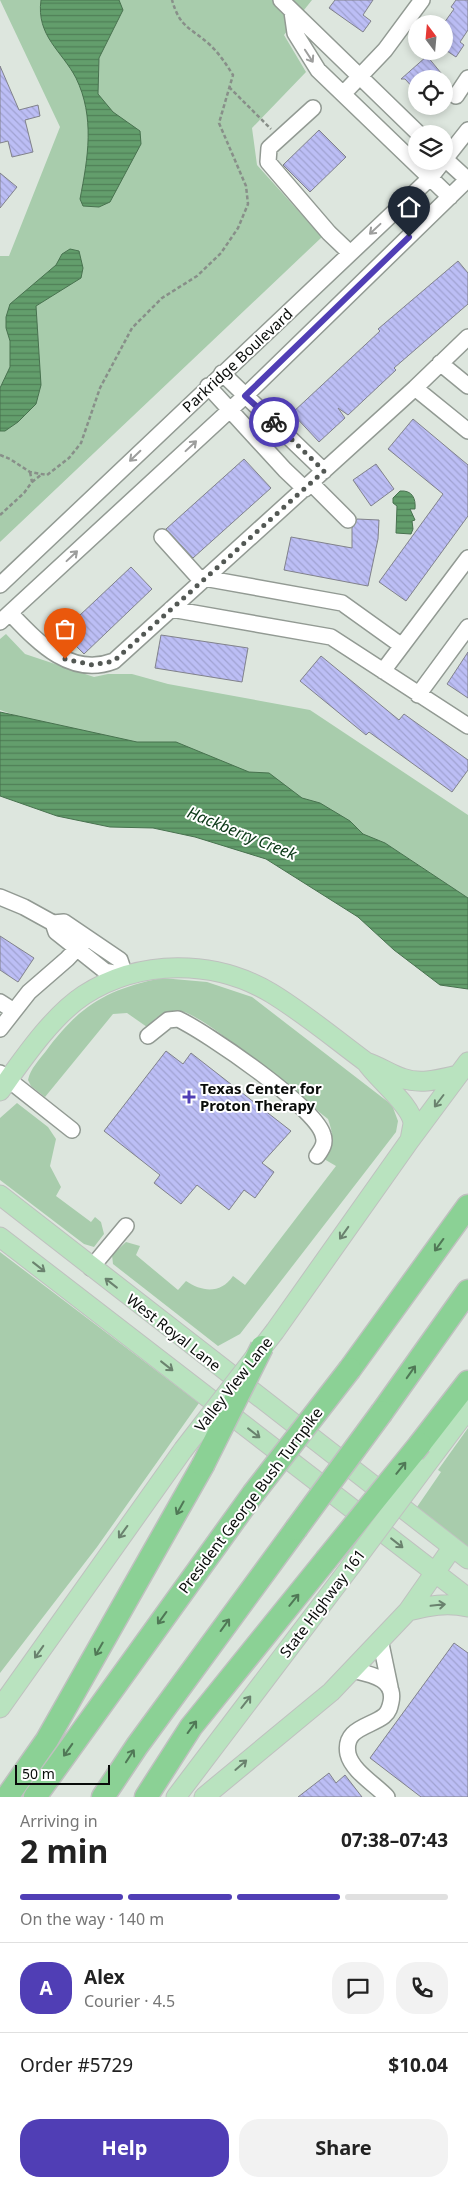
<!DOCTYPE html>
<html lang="en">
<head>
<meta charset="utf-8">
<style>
	body { margin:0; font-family:"Noto Sans",sans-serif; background:#f2f2f2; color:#222; height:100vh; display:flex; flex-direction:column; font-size:19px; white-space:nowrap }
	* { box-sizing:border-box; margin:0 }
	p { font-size:16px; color:#767676 }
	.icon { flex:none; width:28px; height:28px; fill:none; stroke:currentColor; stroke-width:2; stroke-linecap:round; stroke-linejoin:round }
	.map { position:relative; height:1797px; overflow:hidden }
	.side { display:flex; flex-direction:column; background:#fff; flex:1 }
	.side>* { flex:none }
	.needle { width:32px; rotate:344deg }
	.tools { position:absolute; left:408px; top:15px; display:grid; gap:10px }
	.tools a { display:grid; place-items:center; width:45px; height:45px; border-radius:50%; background:#fff; box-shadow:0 2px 8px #0003; font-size:25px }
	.scale { position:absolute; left:15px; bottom:12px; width:95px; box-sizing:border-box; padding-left:5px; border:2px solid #090c0a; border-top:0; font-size:14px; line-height:18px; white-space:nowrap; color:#090c0a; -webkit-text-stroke:4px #fff; paint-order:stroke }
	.pin { position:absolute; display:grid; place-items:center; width:42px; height:42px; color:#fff; margin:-51px -21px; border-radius:50% 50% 50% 0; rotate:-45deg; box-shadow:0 0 5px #0007 }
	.pin .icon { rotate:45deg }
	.courier { position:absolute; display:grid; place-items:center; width:50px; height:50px; margin:-25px; border:4px solid #503eb5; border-radius:50%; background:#fff; color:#222; box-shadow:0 1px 6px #0007 }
	.head em { font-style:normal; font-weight:700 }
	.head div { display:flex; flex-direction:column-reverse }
	.head { display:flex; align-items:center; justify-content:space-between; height:85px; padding:0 20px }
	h1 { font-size:32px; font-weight:700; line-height:38px }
	.bar { display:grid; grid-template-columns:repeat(4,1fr); gap:8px 5px; align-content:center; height:60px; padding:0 20px }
	.bar i { height:6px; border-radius:4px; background:#e0e0e0 }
	.bar .selected { background:#503eb5 }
	.bar p { grid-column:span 4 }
	.line { display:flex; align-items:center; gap:12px; padding:0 20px; border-top:1px solid #e0e0e0 }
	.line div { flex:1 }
	.round { display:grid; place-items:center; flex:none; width:52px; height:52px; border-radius:20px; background:#f2f2f2 }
	.action { display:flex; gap:10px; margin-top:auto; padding:10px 20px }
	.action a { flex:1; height:58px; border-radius:20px; background:#503eb5; color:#fff; font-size:20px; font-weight:700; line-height:58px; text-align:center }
	.action a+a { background:#f2f2f2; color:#222 }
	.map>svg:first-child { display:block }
	.grass { fill:#a8ccac }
	.water { fill:url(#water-rules); stroke:#48724f }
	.building { fill:url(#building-back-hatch); stroke:#81828b }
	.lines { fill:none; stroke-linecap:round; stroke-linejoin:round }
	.minor-casing { stroke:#929a93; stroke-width:18 }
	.major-casing { stroke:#bfc0bf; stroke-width:21 }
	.highway-casing { stroke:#bfc0bf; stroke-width:25 }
	.path { stroke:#888f89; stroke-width:2.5; stroke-dasharray:4 2.5; stroke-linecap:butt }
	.minor { stroke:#fff; stroke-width:15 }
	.major { stroke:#b9e3bf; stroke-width:19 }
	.highway { stroke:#8bd195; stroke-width:22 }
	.major-bridge-casing { stroke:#bfc0bf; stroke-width:21; stroke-linecap:butt }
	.highway-bridge-casing { stroke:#bfc0bf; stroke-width:25; stroke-linecap:butt }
	.major-bridge { stroke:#b9e3bf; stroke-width:19 }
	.highway-bridge { stroke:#8bd195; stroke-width:22 }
	.oneway { stroke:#9d9e9d }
	.oneway2 { stroke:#6a826e }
	.oneway3 { stroke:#507856 }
	.done { stroke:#535854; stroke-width:5; stroke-dasharray:0 9 }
	.route { stroke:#503eb5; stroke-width:6 }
	.poi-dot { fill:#503eb5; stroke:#fff; stroke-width:2 }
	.labels { text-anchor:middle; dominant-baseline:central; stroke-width:4; stroke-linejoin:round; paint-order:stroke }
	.street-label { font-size:15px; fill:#090c0a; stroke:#fff }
	.poi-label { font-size:15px; font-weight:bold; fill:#090c0a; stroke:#fff; text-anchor:start }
	.water-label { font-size:16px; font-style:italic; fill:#0a3716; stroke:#fff }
</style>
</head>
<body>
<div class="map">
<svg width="468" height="1797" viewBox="0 0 468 1797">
	<defs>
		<pattern id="water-rules" width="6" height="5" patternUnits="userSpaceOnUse" patternTransform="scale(1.25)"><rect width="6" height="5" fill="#639e6c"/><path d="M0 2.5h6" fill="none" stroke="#507f57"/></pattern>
		<pattern id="building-back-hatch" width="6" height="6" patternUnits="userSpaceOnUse" patternTransform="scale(1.25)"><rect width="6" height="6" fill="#bcbef5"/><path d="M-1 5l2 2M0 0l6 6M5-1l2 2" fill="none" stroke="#a0a2d1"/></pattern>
	</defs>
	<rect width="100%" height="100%" fill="#dde6de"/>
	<path class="grass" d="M0 0H312L284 35 306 72 252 128 257 165 322 237 0 542V256H9L60 127Z
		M6 634 25 654 94 677 108 674H132L168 684 310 710 468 815V898L385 843 0 710V639Z
		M162 978 207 982 252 997 392 1105 398 1121 396 1132 240 1334 218 1346 113 1264 112 1255 126 1242 140 1246 136 1255 178 1290 186 1281C202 1292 221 1294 233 1276L245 1285 336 1166 324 1159C334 1144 334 1136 328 1119 304 1100 203 1013 180 1011 166 1009 156 1017 147 1027L127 1013 113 1014 45 1097 31 1086 28 1080C30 1069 40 1059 46 1051 79 1006 107 989 162 978Z
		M17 1103 48 1127 56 1139 50 1166 61 1187 56 1196 91 1222 95 1217 101 1222 104 1234 94 1247 84 1244 0 1180V1118Z
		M0 1252 199 1403 97 1547 0 1673Z
		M468 1428V1547L417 1507 441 1472 438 1470Z"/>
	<path class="water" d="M41 0H119L123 10 99 58 98 94 113 112 140 131 141 144 110 202 99 207 83 206 80 199C88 158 95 117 76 78 62 51 36 36 41 0Z
		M70 249 79 251 83 268 81 278 36 306 41 385 36 404 18 422 5 431H0V388L10 367V341L6 328V317L10 304 56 265 62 254Z
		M400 491C412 490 416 498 415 509H410L415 520 412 521 413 529 411 534 396 533 397 506 393 503V498Z
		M0 712 137 742H176L249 772 269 773 302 798 320 803 350 821 363 834 385 843 468 898V989L440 985 394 950 358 917 266 859 195 837 153 828 110 827 57 816 0 796Z"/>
	<path class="building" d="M335 0H373L363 15 371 21 363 32 329 8Z
		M456 0H468V30L460 42 464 45 456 57 444 49V23L454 9 451 7Z
		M427 56 446 79H416V91L405 79H401Z
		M0 66 19 110 38 105 40 116 25 120 33 152 12 157 8 141 0 143Z
		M319 130 346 157 310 192 283 165Z
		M0 173 17 187 0 208Z
		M458 261 468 273V304L394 368 396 370 348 415 338 408 345 418 319 442 292 413 380 331 378 329Z
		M413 419 468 465V516L406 601 379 582 443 494 388 449Z
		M244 459 271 488 193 558 166 529Z
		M376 464 394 489 371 506 353 480Z
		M357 519 379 520 378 539 368 586 284 570 291 537 352 548V528Z
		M131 567 152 589 84 654 62 632Z
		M161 635 248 648 242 682 155 668Z
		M468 652V698L447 684Z
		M321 656 399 720 404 714 468 760V770L452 792 369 732 366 735 300 681Z
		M0 936 34 958 18 982 0 970Z
		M166 1051 183 1064 191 1053 291 1131 262 1163 274 1172 255 1198 244 1190 229 1210 197 1185 181 1204 154 1183 160 1175 104 1131Z
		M454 1643 468 1653V1797H421L370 1758Z
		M329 1773 336 1783 345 1775 362 1797H298Z"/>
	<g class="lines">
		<defs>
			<path id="minor" d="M281 0 419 134
				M292 12 295 33 318 70 450 197
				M344 93 385 50 422 0
				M456 96 468 78
				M313 108 269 148 268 162 329 233 350 253
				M444 158 467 179
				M440 363 468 386
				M222 373 324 471
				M208 386 285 470 305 489
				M415 388 468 431
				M311 483 348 520
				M162 537 198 577 342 603 402 646
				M0 585 430 178 468 130
				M171 609 331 637 468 726
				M10 613C37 641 70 678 114 661L415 388 468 337
				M0 622 245 396 468 179
				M383 671 468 558
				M418 695 468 627
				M0 897 24 907 53 923 64 922 120 960 125 975 105 971 56 932 53 923
				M0 1002 14 1011
				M0 1029 29 992 67 959 85 940
				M148 1036 168 1020 178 1019C206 1032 316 1107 323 1135 326 1143 322 1149 317 1156
				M0 1073 72 1130
				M91 1268 126 1226
				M380 1639 390 1687
				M352 1670C369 1674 396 1678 391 1702 390 1707 389 1712 384 1716 370 1727 343 1728 348 1754 352 1771 376 1785 387 1797"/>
			<path id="major" d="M366 1062C379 1066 390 1074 402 1078 421 1085 440 1079 458 1075
				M0 1091C23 1059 52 1016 84 995 140 959 214 959 271 993 304 1013 335 1039 366 1062 377 1079 413 1106 413 1124 412 1129 411 1135 410 1140
				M0 1195 468 1559
				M0 1237 468 1598
				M275 1331 410 1140 468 1062
				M423 1469 468 1409
				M408 1611C429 1606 446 1602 468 1607
				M0 1708 183 1450
				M176 1797 351 1566
				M204 1797 331 1692 408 1611 452 1548"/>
			<path id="highway" d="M350 1369 468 1206
				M382 1412 468 1291
				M420 1444 468 1382
				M7 1797 47 1740 203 1465
				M35 1797 253 1494
				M103 1797 137 1746 296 1529
				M146 1797 191 1727 326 1560"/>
		</defs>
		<use href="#minor" class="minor-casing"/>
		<use href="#major" class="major-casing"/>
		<use href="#highway" class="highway-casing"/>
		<path class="path" d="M229 87 271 129
			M0 455 10 459 30 472 47 475 69 458 81 443 100 388 132 328 162 298 197 276 221 253 238 228 248 204 246 186 219 123 233 75C226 64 219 53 209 44 190 27 180 28 172 0
			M32 482 42 474
			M0 515 24 493 32 482 30 472"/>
		<use href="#minor" class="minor"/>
		<use href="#major" class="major"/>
		<use href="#highway" class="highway"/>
		<defs>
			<path id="major-bridge" d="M183 1450 275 1331
				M351 1566 423 1469"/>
			<path id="highway-bridge" d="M203 1465 262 1347
				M253 1494 350 1369
				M296 1529 382 1412
				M326 1560 420 1444"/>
		</defs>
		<use href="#major-bridge" class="major-bridge-casing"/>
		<use href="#highway-bridge" class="highway-bridge-casing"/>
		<use href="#major-bridge" class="major-bridge"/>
		<use href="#highway-bridge" class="highway-bridge"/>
	</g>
	<defs><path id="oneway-shaft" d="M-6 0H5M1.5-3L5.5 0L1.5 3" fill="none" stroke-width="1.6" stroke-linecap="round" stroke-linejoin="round" transform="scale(1.25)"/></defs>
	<g class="oneway">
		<use href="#oneway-shaft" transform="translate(309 56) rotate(57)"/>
		<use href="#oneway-shaft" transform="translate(375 229) rotate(137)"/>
		<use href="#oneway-shaft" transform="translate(191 446) rotate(-43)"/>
		<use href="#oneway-shaft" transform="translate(135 456) rotate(136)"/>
		<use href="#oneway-shaft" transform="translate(72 556) rotate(-43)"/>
	</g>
	<g class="oneway2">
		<use href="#oneway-shaft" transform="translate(439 1101) rotate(127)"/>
		<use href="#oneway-shaft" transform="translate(344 1233) rotate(125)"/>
		<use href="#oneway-shaft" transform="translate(39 1267) rotate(38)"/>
		<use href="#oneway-shaft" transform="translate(111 1283) rotate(-142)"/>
		<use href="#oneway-shaft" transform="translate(167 1366) rotate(38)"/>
		<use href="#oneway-shaft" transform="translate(254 1433) rotate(38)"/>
		<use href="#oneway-shaft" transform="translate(123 1532) rotate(126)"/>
		<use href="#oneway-shaft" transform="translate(397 1543) rotate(38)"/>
		<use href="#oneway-shaft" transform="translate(438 1605) rotate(-6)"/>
		<use href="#oneway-shaft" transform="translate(39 1652) rotate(125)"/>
		<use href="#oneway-shaft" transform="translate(246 1702) rotate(-52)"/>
		<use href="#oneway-shaft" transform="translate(241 1765) rotate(-41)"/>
	</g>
	<g class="oneway3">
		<use href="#oneway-shaft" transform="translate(439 1245) rotate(126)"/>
		<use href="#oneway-shaft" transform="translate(411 1372) rotate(-55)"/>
		<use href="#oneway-shaft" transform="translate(401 1468) rotate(-51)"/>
		<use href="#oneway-shaft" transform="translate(180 1508) rotate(119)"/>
		<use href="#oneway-shaft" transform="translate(294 1600) rotate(-51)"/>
		<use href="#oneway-shaft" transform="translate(162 1618) rotate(126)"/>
		<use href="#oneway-shaft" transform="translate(225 1625) rotate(-54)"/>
		<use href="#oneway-shaft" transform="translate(99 1649) rotate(120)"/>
		<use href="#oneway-shaft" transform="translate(192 1727) rotate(-54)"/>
		<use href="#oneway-shaft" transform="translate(68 1750) rotate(125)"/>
		<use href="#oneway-shaft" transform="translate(130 1756) rotate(-57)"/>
	</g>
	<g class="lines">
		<path class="done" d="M65 659 93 665 114 661 324 471 274 422"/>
		<path class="route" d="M274 422 245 396 409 237"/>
	</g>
	<path class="poi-dot" d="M186.5 1089.5h5v5h5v5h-5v5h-5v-5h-5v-5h5z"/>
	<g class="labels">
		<g class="street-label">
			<text transform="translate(237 360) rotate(-43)">Parkridge Boulevard</text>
			<text transform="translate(174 1332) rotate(38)">West Royal Lane</text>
			<text transform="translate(233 1384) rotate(-52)">Valley View Lane</text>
			<text transform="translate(250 1500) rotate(-53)">President George Bush Turnpike</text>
			<text transform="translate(322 1603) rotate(-53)">State Highway 161</text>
		</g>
		<g class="poi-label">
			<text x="200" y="1088">Texas Center for<tspan x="200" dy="17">Proton Therapy</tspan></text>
		</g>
		<g class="water-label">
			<text transform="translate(242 833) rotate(22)">Hackberry Creek</text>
		</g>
	</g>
</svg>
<div class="tools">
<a><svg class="needle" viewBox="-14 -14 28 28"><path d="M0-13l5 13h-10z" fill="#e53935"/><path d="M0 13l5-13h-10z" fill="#767676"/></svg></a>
<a><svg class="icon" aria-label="locate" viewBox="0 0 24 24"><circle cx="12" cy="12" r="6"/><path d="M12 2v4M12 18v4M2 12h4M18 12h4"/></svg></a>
<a><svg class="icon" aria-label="layers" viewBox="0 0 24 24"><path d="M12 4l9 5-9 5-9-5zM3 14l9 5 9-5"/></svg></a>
</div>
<div class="scale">50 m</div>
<div class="pin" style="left:65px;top:659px;background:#ea580c"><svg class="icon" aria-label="bag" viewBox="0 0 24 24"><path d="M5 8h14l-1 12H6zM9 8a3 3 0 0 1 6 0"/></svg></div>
<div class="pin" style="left:409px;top:237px;background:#1f2937"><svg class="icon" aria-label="home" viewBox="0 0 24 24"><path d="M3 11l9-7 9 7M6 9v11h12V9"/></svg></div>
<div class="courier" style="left:274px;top:422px"><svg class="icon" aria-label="bike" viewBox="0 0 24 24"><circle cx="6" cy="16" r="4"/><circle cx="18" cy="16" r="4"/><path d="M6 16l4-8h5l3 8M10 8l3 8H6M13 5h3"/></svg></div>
</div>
<section class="side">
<div class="head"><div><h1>2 min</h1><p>Arriving in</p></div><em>07:38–07:43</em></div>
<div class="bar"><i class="selected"></i><i class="selected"></i><i class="selected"></i><i></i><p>On the way · 140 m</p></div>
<div class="line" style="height:90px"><b class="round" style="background:#503eb5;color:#fff">A</b><div><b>Alex</b><p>Courier · 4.5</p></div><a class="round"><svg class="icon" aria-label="chat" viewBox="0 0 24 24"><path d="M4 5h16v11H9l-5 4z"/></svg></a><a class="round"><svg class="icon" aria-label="phone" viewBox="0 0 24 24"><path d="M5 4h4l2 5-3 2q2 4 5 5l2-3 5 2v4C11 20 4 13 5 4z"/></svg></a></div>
<div class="line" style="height:65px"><div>Order #5729</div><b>$10.04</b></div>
<div class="action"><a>Help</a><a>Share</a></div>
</section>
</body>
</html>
